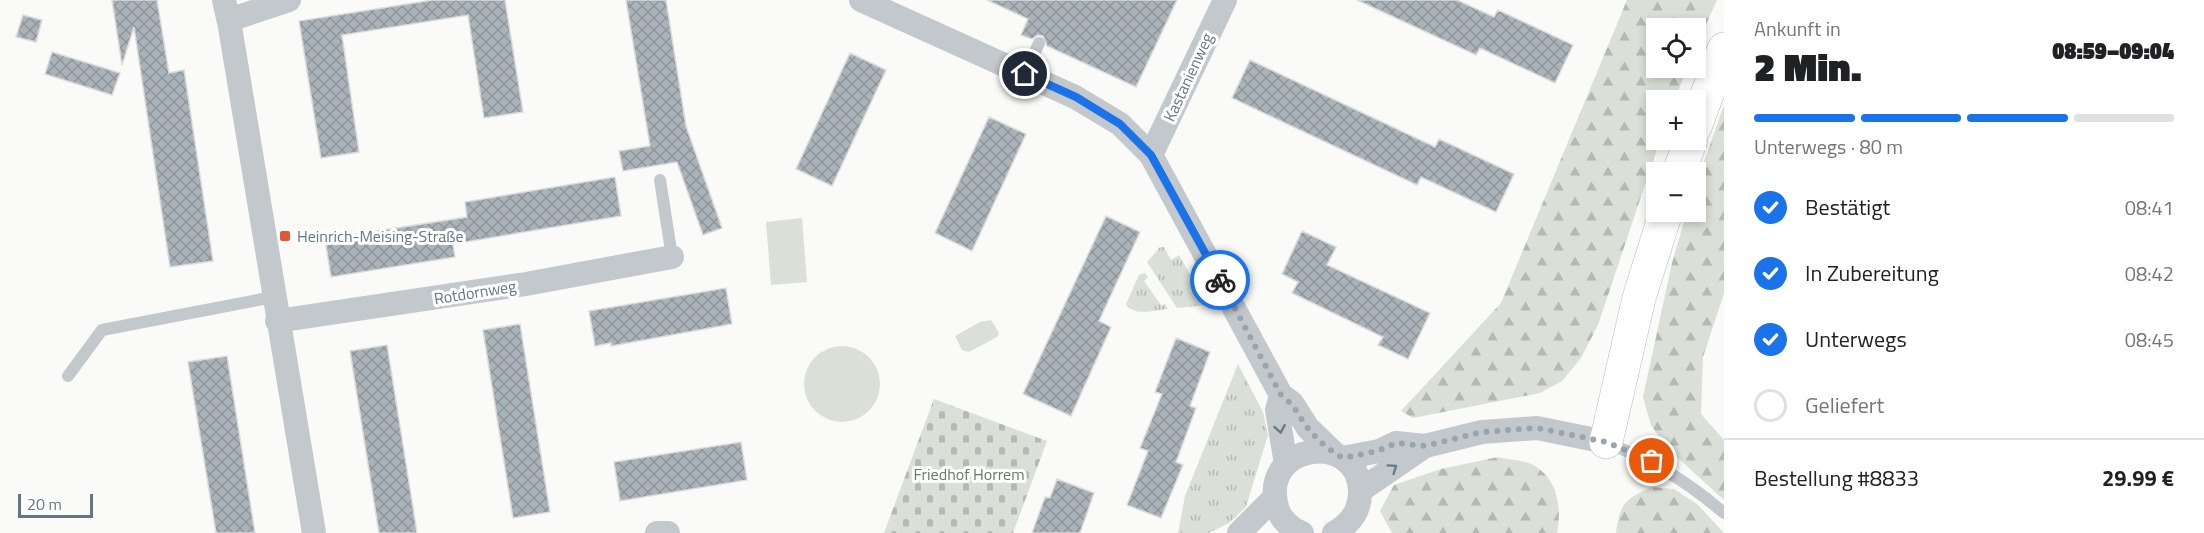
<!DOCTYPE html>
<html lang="de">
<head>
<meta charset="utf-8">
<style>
	body { margin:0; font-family:"Titillium Web",sans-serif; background:#f2f2f2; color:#202124; height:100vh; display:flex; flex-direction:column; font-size:22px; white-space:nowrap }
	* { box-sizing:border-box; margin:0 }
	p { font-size:20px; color:#757577 }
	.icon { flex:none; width:33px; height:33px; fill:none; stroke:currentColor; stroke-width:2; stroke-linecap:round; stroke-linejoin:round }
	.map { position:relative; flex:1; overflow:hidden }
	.side { display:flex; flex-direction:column; background:#fff; width:480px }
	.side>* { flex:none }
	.controls { position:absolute; left:1646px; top:18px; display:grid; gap:12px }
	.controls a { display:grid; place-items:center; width:60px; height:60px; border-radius:0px; background:#fff; box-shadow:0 3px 9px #0003; font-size:30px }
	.scale { position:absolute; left:18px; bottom:15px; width:75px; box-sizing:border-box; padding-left:6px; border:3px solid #657683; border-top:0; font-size:16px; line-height:21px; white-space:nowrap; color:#657683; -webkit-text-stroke:4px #fff; paint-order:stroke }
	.pin { position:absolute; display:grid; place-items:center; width:51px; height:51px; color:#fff; margin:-26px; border:3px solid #fff; border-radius:50%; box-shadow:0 2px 6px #0007 }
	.courier { position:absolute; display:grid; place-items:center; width:60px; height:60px; margin:-30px; border:4px solid #1a73e8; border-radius:50%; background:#fff; color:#222; box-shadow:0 2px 8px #0007 }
	.head em { font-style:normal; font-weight:800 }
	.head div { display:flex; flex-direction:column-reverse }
	.head { display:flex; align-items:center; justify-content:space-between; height:102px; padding:0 30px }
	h1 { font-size:39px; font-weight:800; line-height:45px }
	.bar { display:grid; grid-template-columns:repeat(4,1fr); gap:9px 6px; align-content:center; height:72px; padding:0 30px }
	.bar i { height:8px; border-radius:4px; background:#e0e0e0 }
	.bar .on { background:#1a73e8 }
	.bar p { grid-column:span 4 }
	.line { display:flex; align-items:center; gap:15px; padding:0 30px; border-top:2px solid #e0e0e0 }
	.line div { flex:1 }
	ol { padding:0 30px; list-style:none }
	li { display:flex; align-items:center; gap:18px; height:66px }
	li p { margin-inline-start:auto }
	li .icon { padding:6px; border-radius:50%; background:#1a73e8; color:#fff; stroke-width:4 }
	li:last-child { color:#757577 }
	li i { width:33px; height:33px; border:3px solid #e0e0e0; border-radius:50% }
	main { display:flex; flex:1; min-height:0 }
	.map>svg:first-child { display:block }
	.grass { fill:url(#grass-tufts) }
	.forest { fill:url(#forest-firs) }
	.cemetery { fill:url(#cemetery-stones) }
	.green { fill:#dadfd7 }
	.building { fill:url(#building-cross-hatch); stroke:#dcdcda; stroke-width:1.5 }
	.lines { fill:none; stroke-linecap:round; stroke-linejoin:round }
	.secondary-casing { stroke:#b3babf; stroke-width:34 }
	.service { stroke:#c3c8cc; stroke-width:12 }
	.minor { stroke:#c3c8cc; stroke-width:24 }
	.secondary { stroke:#fff; stroke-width:33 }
	.oneway { stroke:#6a7a87 }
	.done { stroke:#99a4ac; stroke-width:6; stroke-dasharray:0 10.8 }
	.route { stroke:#1a73e8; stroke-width:8 }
	.poi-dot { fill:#e4572e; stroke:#fff; stroke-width:2 }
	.labels { text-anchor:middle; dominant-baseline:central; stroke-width:6; stroke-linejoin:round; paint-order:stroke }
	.street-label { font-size:16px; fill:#657683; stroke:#fff }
	.poi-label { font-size:16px; fill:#657683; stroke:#fff; text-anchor:start }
	.park-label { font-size:16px; fill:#687a64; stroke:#fff }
</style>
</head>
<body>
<main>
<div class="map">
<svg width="1724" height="533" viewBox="0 0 1724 533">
	<defs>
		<pattern id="grass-tufts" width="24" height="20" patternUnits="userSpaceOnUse" patternTransform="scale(1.5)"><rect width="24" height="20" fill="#dadfd7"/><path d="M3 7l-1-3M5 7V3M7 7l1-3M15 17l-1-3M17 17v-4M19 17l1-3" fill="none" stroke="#b4b9b4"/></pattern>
		<pattern id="forest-firs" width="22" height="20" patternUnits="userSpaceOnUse" patternTransform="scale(1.5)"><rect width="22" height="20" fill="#dadfd7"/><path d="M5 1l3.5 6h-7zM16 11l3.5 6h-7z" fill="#b4b9b4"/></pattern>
		<pattern id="cemetery-stones" width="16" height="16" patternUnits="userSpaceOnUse" patternTransform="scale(1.5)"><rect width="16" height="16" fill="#dadfd7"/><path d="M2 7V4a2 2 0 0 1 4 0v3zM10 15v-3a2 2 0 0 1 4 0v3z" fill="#b4b9b4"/></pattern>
		<pattern id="building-cross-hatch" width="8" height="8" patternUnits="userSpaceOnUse" patternTransform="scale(1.5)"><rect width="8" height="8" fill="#aab3b9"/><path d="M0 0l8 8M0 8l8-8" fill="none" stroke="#8e969c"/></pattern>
	</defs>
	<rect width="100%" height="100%" fill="#fafaf8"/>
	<path class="grass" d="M1160 247H1164L1171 260 1179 255 1207 305 1177 308 1147 262Z
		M1145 273 1148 277 1144 281 1161 305 1165 304 1168 309C1155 310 1133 317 1126 304L1139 275Z
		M1238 364 1263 412 1268 435 1246 507 1229 523 1209 533H1178L1185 496Z"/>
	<path class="forest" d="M1627 0H1717L1695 50V28H1656V68H1687L1675 100H1656V140H1660L1598 325 1581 358 1562 381 1540 393 1413 418 1401 411 1501 303Z
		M1724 105V293L1703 357 1701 414 1724 440V500L1667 448 1651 425 1643 397 1672 263 1687 212H1695V187Z
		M1498 457C1509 460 1525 460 1535 466 1558 480 1562 509 1557 533H1392L1380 511 1394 485 1441 469Z
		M1652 487 1674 489 1697 504 1724 533H1616C1620 503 1625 499 1652 487Z"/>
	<path class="cemetery" d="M934 399 1047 441 1013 533H884Z"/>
	<path class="green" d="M802 218 807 282 771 285 766 222Z
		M991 320 999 333 997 337 969 352 962 350 955 336 980 322Z
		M804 384a38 38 0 1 1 76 0a38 38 0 1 1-76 0Z"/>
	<path class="building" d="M112 0H157L169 73 184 70 213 261 170 267 134 27 122 65Z
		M433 0H505L523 112 484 118 468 15 342 35 359 152 321 158 299 21Z
		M626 0H666L686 126 722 228 703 235 677 162 623 171 619 151 650 146Z
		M987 0H1177L1136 87 1047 46 1043 36 1038 35 1032 39 1021 35 1028 19Z
		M1357 0H1457L1494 17 1498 10 1573 45 1555 83 1480 48 1476 55Z
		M23 15 42 20 36 42 16 37Z
		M52 52 120 73 112 95 45 74Z
		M850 53 886 70 832 186 796 169Z
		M1250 60 1435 147 1439 139 1514 174 1496 212 1421 177 1417 185 1232 98Z
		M989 117 1026 134 972 251 935 233Z
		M615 177 621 216 453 244 455 257 331 277 325 239 467 217 465 202Z
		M1106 216 1140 232 1099 321 1111 327 1071 416 1023 394Z
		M1302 231 1336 247 1327 265 1430 313 1408 359 1378 345 1383 337 1292 293 1298 282 1282 274Z
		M726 288 732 324 611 346V343L595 346 589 311Z
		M520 324 550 512 513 518 483 330Z
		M1176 338 1210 352 1190 406 1196 408 1176 462 1183 465 1161 518 1127 505 1148 451 1140 448 1162 394 1155 392Z
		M387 345 412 501 417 533H379L350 351Z
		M227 356 255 533H216L188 362Z
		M741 442 747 480 620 501 614 462Z
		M1057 479 1094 493 1080 533H1032L1045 497 1050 498Z"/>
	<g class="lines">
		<defs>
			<path id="secondary" d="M1695 127 1724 49
				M1679 172 1691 140
				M1606 442 1639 298 1666 212"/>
		</defs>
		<use href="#secondary" class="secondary-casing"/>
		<path class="service" d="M1025 74 1039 43
			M660 180 672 257
			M68 376 102 330 273 297
			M1606 442C1655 463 1683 478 1724 513"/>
		<path class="minor" d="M224 0 230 27 314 533
			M861 0 1075 97 1120 124 1151 155 1281 395 1292 403 1308 428 1335 454
			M229 20 289 0
			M1151 155 1225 0
			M277 321 526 284 672 257
			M1281 395 1277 410 1286 464
			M1343 458 1379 451 1396 443 1425 446 1482 432 1537 428 1606 442
			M1361 490 1425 446
			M657 533H668
			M1239 533 1275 497
			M1302 533C1291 529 1280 519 1277 507 1259 441 1361 431 1360 493 1360 511 1350 524 1334 533"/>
		<use href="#secondary" class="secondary"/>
	</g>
	<defs><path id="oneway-chevron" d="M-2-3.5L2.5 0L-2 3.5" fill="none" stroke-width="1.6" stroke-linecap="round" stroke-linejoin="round" transform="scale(1.5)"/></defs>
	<g class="oneway">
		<use href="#oneway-chevron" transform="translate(1280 429) rotate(80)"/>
		<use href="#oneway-chevron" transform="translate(1393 468) rotate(-35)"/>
	</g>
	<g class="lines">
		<path class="done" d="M1220 280 1281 395C1294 404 1298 415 1307 427 1317 440 1329 450 1343 458L1378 451 1396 443 1425 446 1482 432 1537 428 1606 442 1652 461"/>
		<path class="route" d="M1025 74 1076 97 1120 124 1151 155 1220 280"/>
	</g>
	<rect class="poi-dot" x="279" y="230" width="12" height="12" rx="3"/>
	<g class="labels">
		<g class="street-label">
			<text transform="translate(1188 77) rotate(-65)">Kastanienweg</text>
			<text transform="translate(475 292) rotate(-9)">Rotdornweg</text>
		</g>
		<g class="poi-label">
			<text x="297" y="236">Heinrich-Meising-Straße</text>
		</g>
		<g class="park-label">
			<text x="969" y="474">Friedhof Horrem</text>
		</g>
	</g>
</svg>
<div class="controls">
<a><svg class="icon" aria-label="locate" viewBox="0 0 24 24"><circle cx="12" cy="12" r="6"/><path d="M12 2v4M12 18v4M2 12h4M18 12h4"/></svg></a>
<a>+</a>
<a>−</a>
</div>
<div class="scale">20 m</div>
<div class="pin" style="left:1652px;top:461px;background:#ea580c"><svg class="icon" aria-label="bag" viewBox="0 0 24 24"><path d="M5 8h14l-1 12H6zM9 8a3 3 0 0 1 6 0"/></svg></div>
<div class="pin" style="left:1025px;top:74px;background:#1f2937"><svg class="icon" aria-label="home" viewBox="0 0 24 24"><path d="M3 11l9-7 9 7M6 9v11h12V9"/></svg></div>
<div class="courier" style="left:1220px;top:280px"><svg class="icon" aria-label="bike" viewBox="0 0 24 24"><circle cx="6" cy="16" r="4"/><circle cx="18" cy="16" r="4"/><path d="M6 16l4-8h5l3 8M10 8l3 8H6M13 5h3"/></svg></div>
</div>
<section class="side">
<div class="head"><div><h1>2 Min.</h1><p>Ankunft in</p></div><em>08:59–09:04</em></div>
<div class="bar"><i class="on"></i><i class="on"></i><i class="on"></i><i></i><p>Unterwegs · 80 m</p></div>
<ol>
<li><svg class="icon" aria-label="check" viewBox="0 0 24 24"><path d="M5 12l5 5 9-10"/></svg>Bestätigt<p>08:41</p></li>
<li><svg class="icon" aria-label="check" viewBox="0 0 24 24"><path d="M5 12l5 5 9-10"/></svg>In Zubereitung<p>08:42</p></li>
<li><svg class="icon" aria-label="check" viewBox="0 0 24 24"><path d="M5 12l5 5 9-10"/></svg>Unterwegs<p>08:45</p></li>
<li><i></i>Geliefert</li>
</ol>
<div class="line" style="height:78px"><div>Bestellung #8833</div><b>29.99 €</b></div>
</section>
</main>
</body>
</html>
